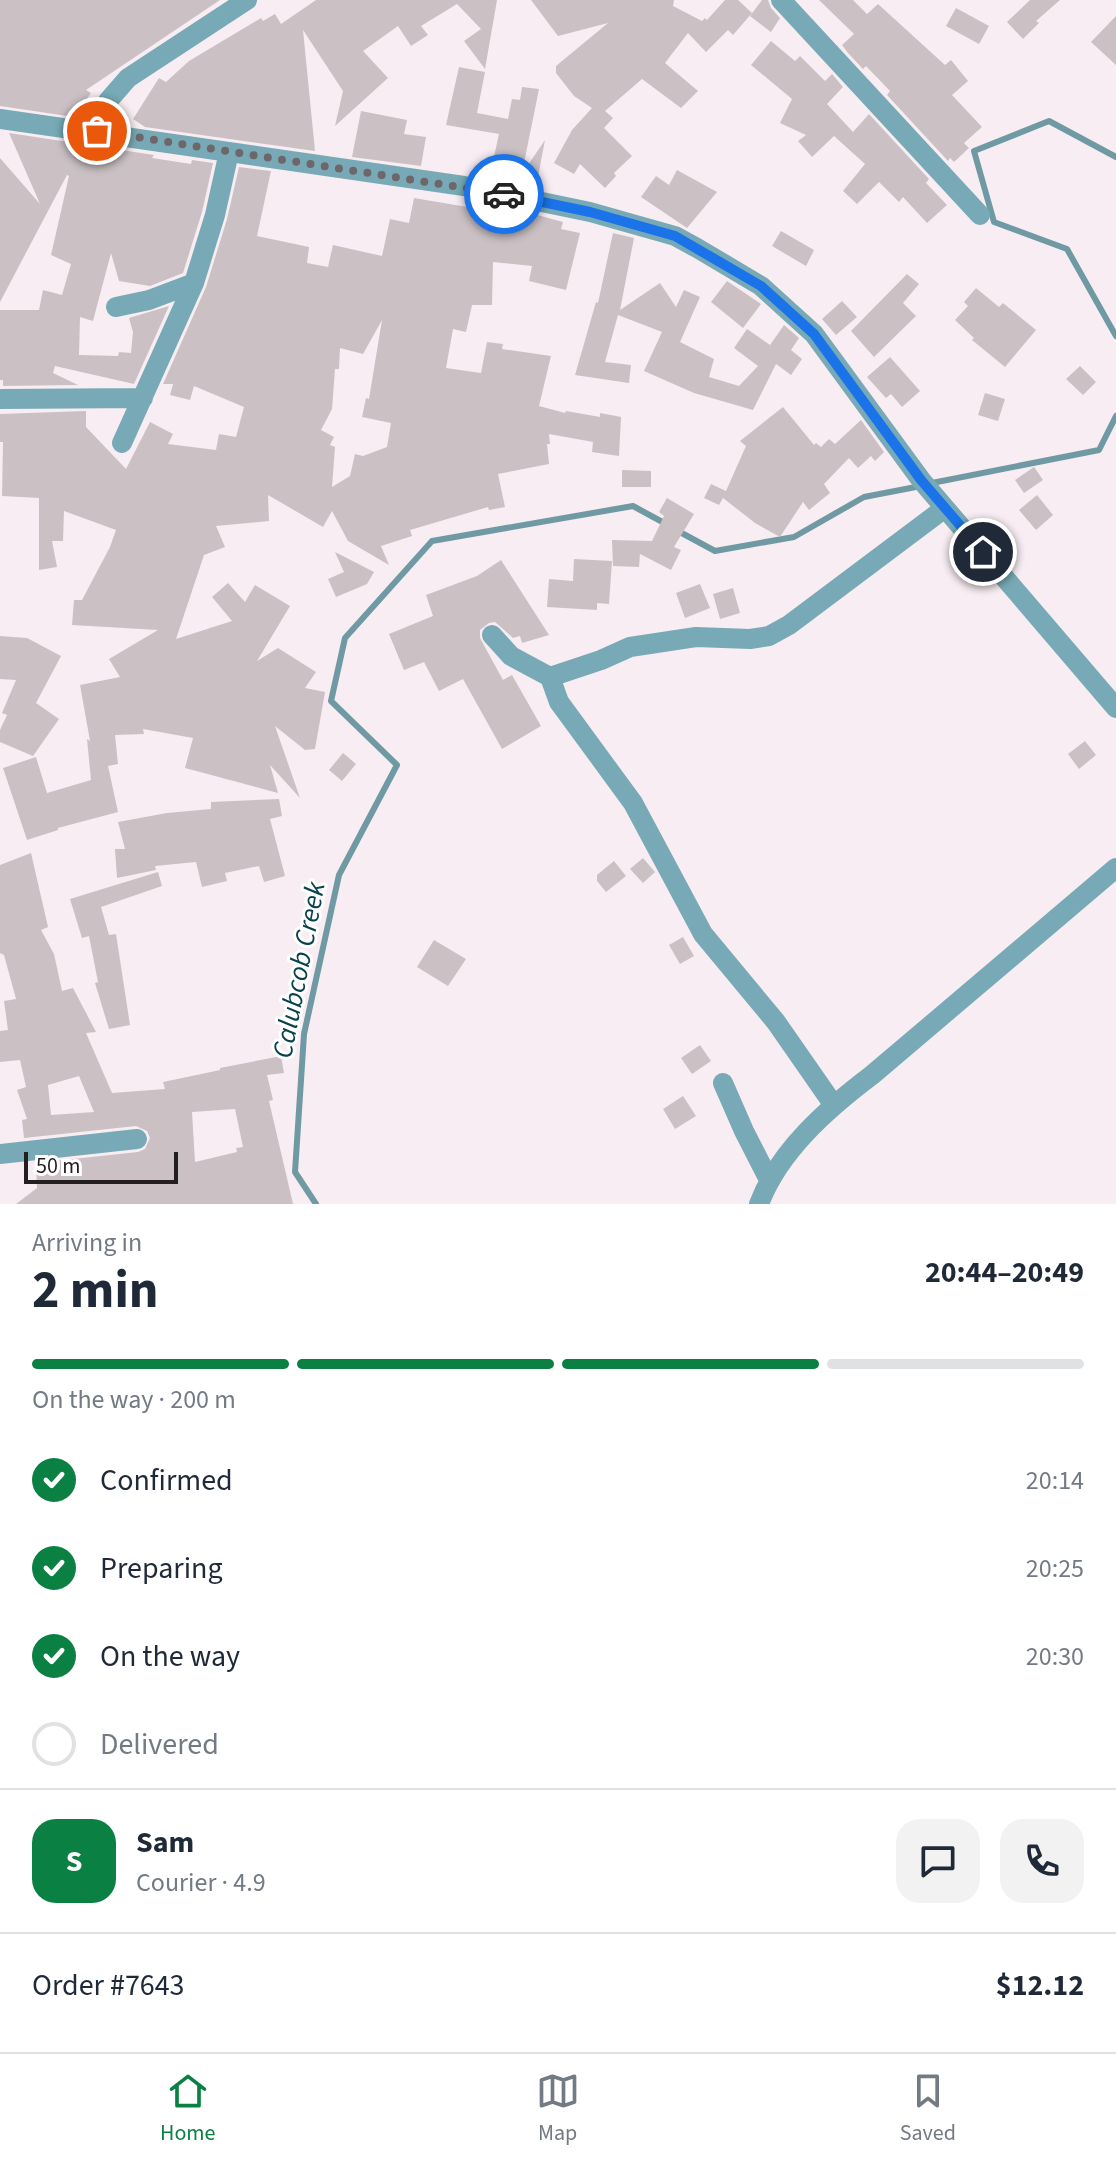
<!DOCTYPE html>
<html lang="en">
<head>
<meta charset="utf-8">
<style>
	body { margin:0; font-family:"Source Sans 3",sans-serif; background:#f2f2f3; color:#1f2937; height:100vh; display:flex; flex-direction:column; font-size:30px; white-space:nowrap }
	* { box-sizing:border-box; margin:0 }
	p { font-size:26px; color:#747a83 }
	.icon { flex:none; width:44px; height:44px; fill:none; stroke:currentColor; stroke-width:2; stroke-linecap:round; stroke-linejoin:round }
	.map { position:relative; height:1204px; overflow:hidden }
	.drawer { display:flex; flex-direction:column; background:#fff; flex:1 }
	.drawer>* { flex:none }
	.scale { position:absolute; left:24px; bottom:20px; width:154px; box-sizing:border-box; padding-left:8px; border:4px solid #231f21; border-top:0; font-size:22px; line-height:28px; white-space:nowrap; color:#231f21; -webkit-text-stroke:6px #fff; paint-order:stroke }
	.pin { position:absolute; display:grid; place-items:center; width:68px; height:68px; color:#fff; margin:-34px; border:4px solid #fff; border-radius:50%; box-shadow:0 2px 8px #0007 }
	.courier { position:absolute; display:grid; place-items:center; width:80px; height:80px; margin:-40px; border:6px solid #1a73e8; border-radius:50%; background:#fff; color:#222; box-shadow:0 2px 10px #0007 }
	.head em { font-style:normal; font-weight:700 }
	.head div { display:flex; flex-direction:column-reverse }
	.head { display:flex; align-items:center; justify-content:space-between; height:136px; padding:0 32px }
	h1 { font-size:52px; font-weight:700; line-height:60px }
	.bar { display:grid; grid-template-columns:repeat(4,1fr); gap:12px 8px; align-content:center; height:96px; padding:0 32px }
	.bar i { height:10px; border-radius:6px; background:#e0e1e3 }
	.bar .on { background:#0b8043 }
	.bar p { grid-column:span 4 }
	.line { display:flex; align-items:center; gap:20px; padding:0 32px; border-top:2px solid #e0e1e3 }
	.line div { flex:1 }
	.round { display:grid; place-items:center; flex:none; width:84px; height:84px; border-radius:24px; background:#f2f2f3 }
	ol { padding:0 32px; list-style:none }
	li { display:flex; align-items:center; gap:24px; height:88px }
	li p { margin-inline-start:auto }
	li .icon { padding:8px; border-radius:50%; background:#0b8043; color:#fff; stroke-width:4 }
	li:last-child { color:#747a83 }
	li i { width:44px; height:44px; border:4px solid #e0e1e3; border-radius:50% }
	.tabs { display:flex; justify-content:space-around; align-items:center; height:112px; border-top:2px solid #e0e1e3; background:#fff; font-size:22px; color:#747a83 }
	.tabs a { display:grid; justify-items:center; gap:4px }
	.tabs .on { color:#0b8043 }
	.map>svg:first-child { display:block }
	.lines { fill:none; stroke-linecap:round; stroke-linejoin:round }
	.stream { stroke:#6f9aa4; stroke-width:6 }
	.building { fill:#cbc1c5; fill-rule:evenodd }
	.minor { stroke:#77aab6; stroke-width:20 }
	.done { stroke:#6e676a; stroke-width:8; stroke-dasharray:0 14.4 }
	.route { stroke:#1a73e8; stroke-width:10 }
	.labels { text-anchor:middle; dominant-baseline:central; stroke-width:6; stroke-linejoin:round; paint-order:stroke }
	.water-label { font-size:28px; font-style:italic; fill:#08434d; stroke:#fff }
</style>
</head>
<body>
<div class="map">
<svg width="1116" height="1204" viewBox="0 0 1116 1204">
	<rect width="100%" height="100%" fill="#f8edf2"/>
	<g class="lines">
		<path class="stream" d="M1116 157 1049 121 974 151 994 222 1067 249 1116 336
			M932 483 1099 450 1116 416
			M678 531 715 551 794 537 864 497 921 486
			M316 1204 295 1172 304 1034 339 875 397 765 331 701 345 638 432 541 633 506 668 525"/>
	</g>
	<path class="building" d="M0 0H220L86 90 91 93 74 117 0 106Z
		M316 0H497L485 69 464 41 481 29 457 4 421 26 428 35 411 46 398 26 363 51 388 78 335 126 343 91 303 30 315 151 145 127 133 119 159 78 166 82 189 61 261 18 263 21 275 14 281 24Z
		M531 0H674L673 6 702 21 705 18 707 20 725 0H738L752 13 733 35 728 30 706 52 688 33 665 63 698 91 681 108 642 79 605 111 613 118 604 128 632 156 614 173 616 176 605 188 580 164 574 174 554 163 572 130 592 108 574 96 556 73V66L608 23 558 36Z
		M762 0H768L771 8 780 18 771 32 750 16Z
		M819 0H853L867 14 878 4 945 65 951 60 968 81 952 95 982 127 964 143 969 148 954 162 950 158 948 161 887 95 890 91 866 66 863 69 848 53 842 45 854 34Z
		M1030 0H1060L1036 21 1039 23 1023 39 1007 22Z
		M956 8 989 26 979 44 946 26Z
		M1116 16V65L1091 42Z
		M771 41 795 61 800 56 825 81 832 74 843 87 827 104 853 132 869 114 929 179 926 183 947 205 927 223 903 197 899 202 879 182 857 204 843 191 865 164 834 136 812 157 798 141 806 135 780 123 792 99 751 65Z
		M459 67 485 72 477 113 508 119 512 99 520 100 522 87 539 89 522 173 492 166 499 134 446 125Z
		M361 111 407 120 404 134 426 137 421 166 352 157Z
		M9 133 154 155 152 158 191 164 192 160 213 163 202 212 183 273 150 286 119 281 111 253 93 321 80 317 79 355 118 356 119 352 131 353 133 332 129 318 169 306 134 384 55 366 53 373 78 385 3 386V380H0V310H39L43 290 62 295 71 264 51 255 69 176 67 175 0 302V158L40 204Z
		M545 140 536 187 520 184 522 174Z
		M239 167 271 171 257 236 309 247 307 263 328 267 333 245 382 256 390 219 409 223 414 198 485 210 486 204 530 213 563 222 561 229 580 233 566 290 529 281 532 266 493 262 492 305H472L466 332 453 329 446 368 481 373 487 342 503 344 502 349 551 356 539 406 565 413 566 411 600 417V413L621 417 619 456 592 452 593 442 549 434 550 444H547L549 464 498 474 505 507 489 510 488 507 410 530 412 536 381 546 389 565 348 541 332 511 323 527 268 495 269 521 216 526 225 547 204 555 176 639 232 621 212 597 228 583 245 602 255 585 290 606 257 661 278 648 316 672 305 688 325 692 315 749 305 750 275 726 300 798 270 765 278 793 185 768 193 738 143 729 144 734 115 735 118 764 108 766 118 812 58 828V830L27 840 3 768 36 757 47 793 91 780 87 739 90 741 80 685 120 677 109 659 158 630 72 625 74 600H82L110 547 116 530 64 511 63 541H52L57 567 39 570V498L2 496 3 442H0V414L86 411V427L126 469 150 422 173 434 168 444 216 450 219 434 236 437 244 407 194 386 190 400 170 395 173 384H163L206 287 227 219ZM382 320 369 399 366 398 362 417 391 423 387 447 363 456 355 454 350 476 332 487 335 447 330 445 334 437 321 430 332 409 335 369H339L340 348 363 354Z
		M677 170 717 192 687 228 641 197 656 176 669 185Z
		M781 231 814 250 806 266 772 246Z
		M613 233 634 238 620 310 660 283 676 307 684 290 700 297 680 342 714 359 709 377 739 386 758 366 734 348 747 329 770 345 784 325 799 338 791 350 802 359 791 375 776 364 753 410 694 393 644 371 662 332 618 315 605 362 631 365 629 383 575 375 596 302 598 303Z
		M907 274 919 284 903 303 916 316 874 357 851 331Z
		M727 281 761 304 743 328 711 302Z
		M976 288 999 307 1003 303 1036 330 1005 367 972 340 974 338 955 320 968 306 964 302Z
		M842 301 857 317 836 335 822 319Z
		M890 357 920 391 902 407 891 394 886 398 867 377Z
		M1080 366 1096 382 1083 395 1066 379Z
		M985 393 1005 399 998 421 978 415Z
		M783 407 814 445 816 443 821 447 829 439 835 444 861 420 884 452 875 461 871 456 858 468 849 458 824 484 830 493 809 510 803 502 780 537 755 523 723 498 719 505 704 498 711 484 726 491 746 446 740 441Z
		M1034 467 1043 480 1024 493 1015 480Z
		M622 470 651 471V487H622Z
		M1037 495 1053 515 1036 530 1019 510Z
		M667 498 694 514 674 547 681 550 671 570 640 554 639 567 613 566 612 540 652 541 664 516 659 512Z
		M335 552 374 572 367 584 336 597 328 579 344 572Z
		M574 559 612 561 609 604 597 603V610L547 607 549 579 573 581Z
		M501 560 549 635 522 643 520 636 513 638 495 622 489 623 480 630V638L503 680 512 675 541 726 502 749 463 679 439 691 424 662 404 670 389 634 433 616 426 595 477 576Z
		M700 584 710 608 685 618 676 593Z
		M733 588 740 613 720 619 713 594Z
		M0 636 27 638 61 656 36 703 59 719 33 756 0 742V730L7 715 2 713 16 680 0 679Z
		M1085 741 1096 755 1079 769 1068 754Z
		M343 753 356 764 342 781 329 770Z
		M279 799 282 816 270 819 285 876 264 882 259 866 225 873 227 881 202 887 196 862 155 866 156 870 117 878 115 849H125L118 822 167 813 211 809V802Z
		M31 853 48 927 41 930 54 954 62 991 73 988 96 1032 86 1033 112 1093 165 1089 163 1082 206 1073 220 1070V1068L281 1056 284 1073 267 1075 273 1100 269 1101 293 1204H16L37 1188 36 1163 138 1152 145 1149 150 1138 147 1131 136 1126 24 1138 22 1120 27 1119 17 1090 26 1087 20 1060 0 1062V1031L8 1030 4 1001 16 999 4 955 0 953V865ZM79 1076 94 1112 51 1115 48 1085ZM235 1109 243 1147 236 1148 237 1152 195 1162 192 1112Z
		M643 858 655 872 643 883 630 869Z
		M614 861 626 876 606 892 597 881V875Z
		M158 872 162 886 101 907 109 935 116 934 130 1025 109 1029 95 983 98 982 89 936 82 938 70 899Z
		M683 937 694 956 680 964 669 945Z
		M434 940 466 959 448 986 417 967Z
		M700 1045 711 1061 692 1074 681 1058Z
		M683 1096 696 1116 675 1129 663 1109Z"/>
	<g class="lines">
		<path class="minor" d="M781 0 980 215
			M0 119 464 186 590 212 675 236 697 248 761 286 814 334 921 480 1116 708
			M97 131 108 101 128 78 247 0
			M116 307 149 300 194 283
			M0 399 143 398
			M122 443 194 283 215 215 229 152
			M492 635 511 656 550 677
			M723 1083 744 1131 768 1178
			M833 1104 776 1022 703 934 633 803 559 702 550 677 601 660 630 647 696 637 750 639 769 636 789 625 945 508
			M0 1154 137 1139
			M759 1204C779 1151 827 1109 872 1075L1116 868"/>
	</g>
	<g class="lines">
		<path class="done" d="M97 131 504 194"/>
		<path class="route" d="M504 194 590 212 675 236 761 286 814 334 921 480 983 552"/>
	</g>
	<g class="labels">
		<g class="water-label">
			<text transform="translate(299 970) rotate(-79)">Calubcob Creek</text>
		</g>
	</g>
</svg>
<div class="scale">50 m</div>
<div class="pin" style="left:97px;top:131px;background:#ea580c"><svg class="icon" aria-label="bag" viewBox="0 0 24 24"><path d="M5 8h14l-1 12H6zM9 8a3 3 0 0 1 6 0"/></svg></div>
<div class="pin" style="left:983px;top:552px;background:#1f2937"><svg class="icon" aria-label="home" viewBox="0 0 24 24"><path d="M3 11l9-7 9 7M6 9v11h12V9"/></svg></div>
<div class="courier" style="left:504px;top:194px"><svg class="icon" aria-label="car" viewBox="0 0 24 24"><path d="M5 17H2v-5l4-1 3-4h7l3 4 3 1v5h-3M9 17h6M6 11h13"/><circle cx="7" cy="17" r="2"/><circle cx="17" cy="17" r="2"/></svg></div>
</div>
<section class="drawer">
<div class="head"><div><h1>2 min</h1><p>Arriving in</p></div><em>20:44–20:49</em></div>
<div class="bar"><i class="on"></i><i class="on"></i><i class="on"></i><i></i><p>On the way · 200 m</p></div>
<ol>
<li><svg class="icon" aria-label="check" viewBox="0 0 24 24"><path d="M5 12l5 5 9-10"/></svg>Confirmed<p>20:14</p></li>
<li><svg class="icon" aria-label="check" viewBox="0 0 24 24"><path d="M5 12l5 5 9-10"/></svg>Preparing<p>20:25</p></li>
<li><svg class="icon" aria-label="check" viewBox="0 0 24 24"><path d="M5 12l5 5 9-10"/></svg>On the way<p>20:30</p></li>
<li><i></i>Delivered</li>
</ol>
<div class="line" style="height:144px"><b class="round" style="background:#0b8043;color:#fff">S</b><div><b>Sam</b><p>Courier · 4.9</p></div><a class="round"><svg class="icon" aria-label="chat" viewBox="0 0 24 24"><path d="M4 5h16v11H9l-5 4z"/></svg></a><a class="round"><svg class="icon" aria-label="phone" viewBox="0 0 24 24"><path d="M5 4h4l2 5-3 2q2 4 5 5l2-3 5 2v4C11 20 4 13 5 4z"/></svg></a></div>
<div class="line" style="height:104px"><div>Order #7643</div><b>$12.12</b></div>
</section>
<nav class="tabs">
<a class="on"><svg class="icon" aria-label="home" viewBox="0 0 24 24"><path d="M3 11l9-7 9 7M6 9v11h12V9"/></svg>Home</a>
<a><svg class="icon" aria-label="map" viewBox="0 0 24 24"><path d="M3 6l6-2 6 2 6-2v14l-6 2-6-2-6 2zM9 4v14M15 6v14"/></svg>Map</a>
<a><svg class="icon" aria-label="saved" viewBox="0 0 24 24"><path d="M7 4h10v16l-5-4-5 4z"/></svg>Saved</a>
</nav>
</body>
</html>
